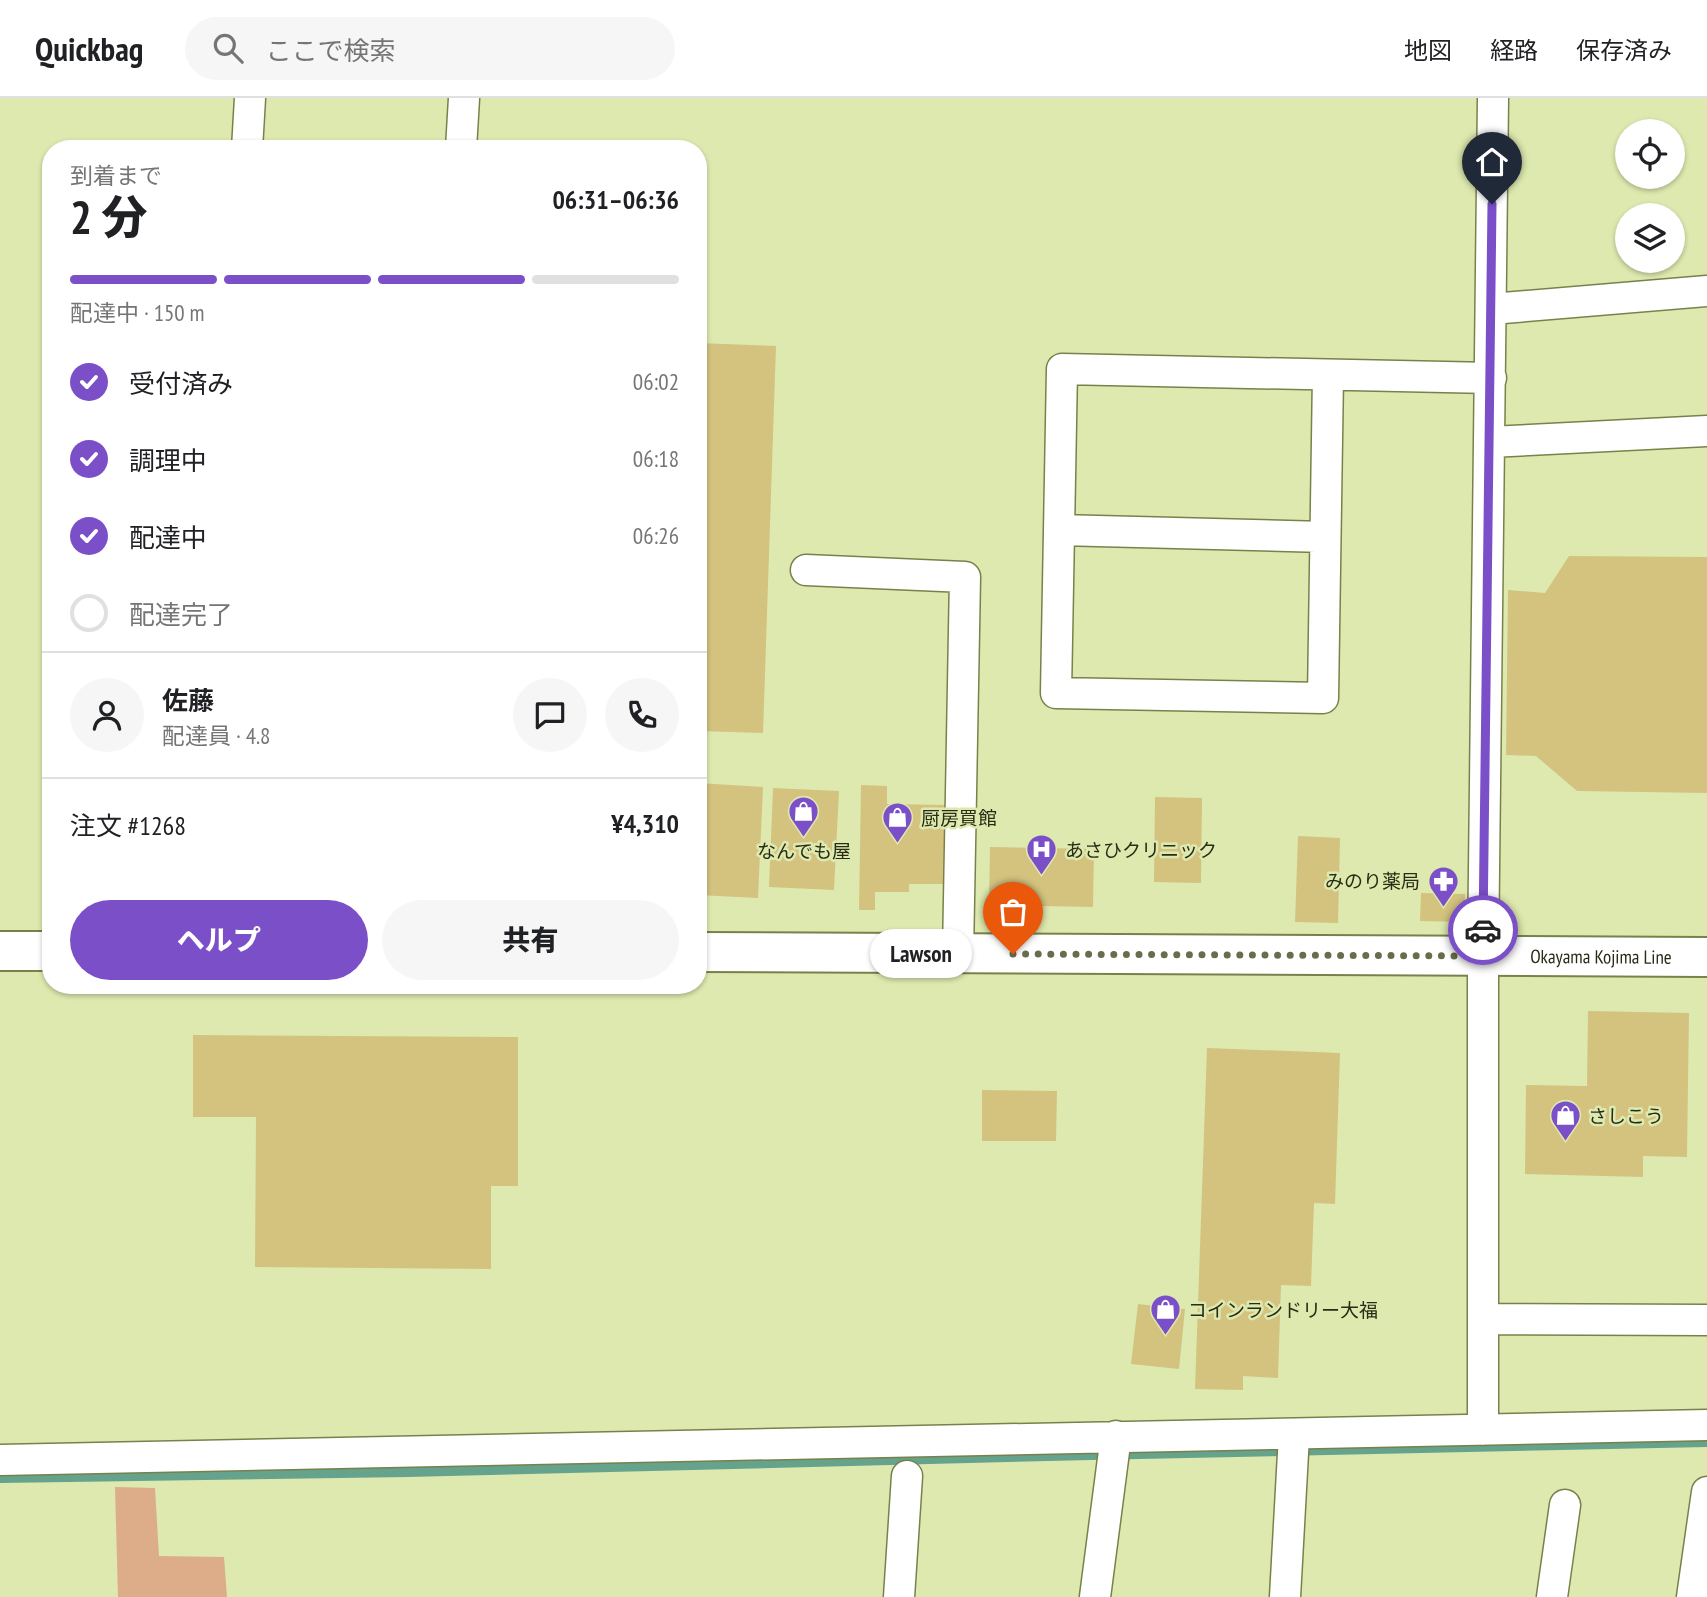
<!DOCTYPE html>
<html lang="ja">
<head>
<meta charset="utf-8">
<style>
	body { margin:0; font-family:"PT Sans Narrow","Noto Sans JP",sans-serif; background:#f6f6f6; color:#202124; height:100vh; display:flex; flex-direction:column; font-size:26px; white-space:nowrap }
	* { box-sizing:border-box; margin:0 }
	p { font-size:23px; color:#757577 }
	.icon { flex:none; width:38px; height:38px; fill:none; stroke:currentColor; stroke-width:2; stroke-linecap:round; stroke-linejoin:round }
	.map { position:relative; flex:1; overflow:hidden }
	.sheet { position:absolute; left:42px; top:42px; width:665px; height:854px; display:flex; flex-direction:column; background:#fff; border-radius:28px; box-shadow:0 2px 5px #0004 }
	.sheet>* { flex:none }
	.tools { position:absolute; left:1615px; top:21px; display:grid; gap:14px }
	.tools a { display:grid; place-items:center; width:70px; height:70px; border-radius:50%; background:#fff; box-shadow:0 2px 5px #0004; font-size:35px }
	.pin { position:absolute; display:grid; place-items:center; width:60px; height:60px; color:#fff; margin:-72px -30px; border-radius:50% 50% 50% 0; rotate:-45deg; box-shadow:0 0 7px #0007 }
	.pin .icon { rotate:45deg }
	.courier { position:absolute; display:grid; place-items:center; width:70px; height:70px; margin:-35px; border:5px solid #7b4fc8; border-radius:50%; background:#fff; color:#222; box-shadow:0 2px 9px #0007 }
	.bubble { position:absolute; height:49px; border-radius:24px; background:#fff; box-shadow:0 2px 5px #0004; font-size:23px; font-weight:800; line-height:49px; text-align:center }
	.head em { font-style:normal; font-weight:800 }
	.head div { display:flex; flex-direction:column-reverse }
	.head { display:flex; align-items:center; justify-content:space-between; height:119px; padding:0 28px }
	h1 { font-size:46px; font-weight:800; line-height:52px }
	.bar { display:grid; grid-template-columns:repeat(4,1fr); gap:10px 7px; align-content:center; height:84px; padding:0 28px }
	.bar i { height:9px; border-radius:5px; background:#e0e0e0 }
	.bar .active { background:#7b4fc8 }
	.bar p { grid-column:span 4 }
	.line { display:flex; align-items:center; gap:18px; padding:0 28px; border-top:2px solid #e0e0e0 }
	.line div { flex:1 }
	.round { display:grid; place-items:center; flex:none; width:74px; height:74px; border-radius:37px; background:#f6f6f6 }
	ol { padding:0 28px; list-style:none }
	li { display:flex; align-items:center; gap:21px; height:77px }
	li p { margin-inline-start:auto }
	li .icon { padding:7px; border-radius:50%; background:#7b4fc8; color:#fff; stroke-width:4 }
	li:last-child { color:#757577 }
	li i { width:38px; height:38px; border:4px solid #e0e0e0; border-radius:50% }
	.action { display:flex; gap:14px; margin-top:auto; padding:14px 28px }
	.action a { flex:1; height:80px; border-radius:42px; background:#7b4fc8; color:#fff; font-size:28px; font-weight:800; line-height:80px; text-align:center }
	.action a+a { background:#f6f6f6; color:#202124 }
	header { display:flex; align-items:center; gap:42px; box-sizing:border-box; height:98px; padding:0 35px; background:#fff; border-bottom:2px solid #e0e0e0 }
	header strong { font-size:33px }
	nav { display:flex; gap:38px; margin-inline-start:auto; font-size:24px }
	.search { width:490px; height:63px; background:#f6f6f6; display:flex; align-items:center; gap:18px; box-sizing:border-box; padding:0 24px; border-radius:38px; color:#757577; font-size:26px }
	.map>svg:first-child { display:block }
	.green { fill:#ddac89 }
	.lines { fill:none; stroke-linecap:round; stroke-linejoin:round }
	.stream { stroke:#65a38d; stroke-width:10 }
	.building { fill:#d3c37f }
	.street-casing { stroke:#78814a; stroke-width:33 }
	.primary-casing { stroke:#78814a; stroke-width:42 }
	.street { stroke:#fff; stroke-width:30 }
	.primary { stroke:#fff; stroke-width:38 }
	.done { stroke:#686e4b; stroke-width:7; stroke-dasharray:0 12.6 }
	.route { stroke:#7b4fc8; stroke-width:9 }
	.labels { text-anchor:middle; dominant-baseline:central; stroke-width:5; stroke-linejoin:round; paint-order:stroke }
	.poi-label { font-size:19px; fill:#282c15; stroke:#dee9af; text-anchor:start }
	.street-label { font-size:19px; fill:#282c15; stroke:#dee9af }
</style>
</head>
<body>
<header>
<strong>Quickbag</strong>
<div class="search"><svg class="icon" aria-label="search" viewBox="0 0 24 24"><circle cx="10" cy="10" r="6"/><path d="M15 15l6 6"/></svg>ここで検索</div>
<nav><a>地図</a><a>経路</a><a>保存済み</a></nav>
</header>
<div class="map">
<svg width="1707" height="1499" viewBox="0 0 1707 1499">
	<rect width="100%" height="100%" fill="#dee9af"/>
	<path class="green" d="M115 1389 155 1390 159 1458 224 1459 227 1499H118Z"/>
	<g class="lines">
		<path class="stream" d="M0 1380 408 1374 1091 1357 1707 1344"/>
	</g>
	<path class="building" d="M698 245 776 248 763 635 698 633Z
		M1569 458 1707 459V695L1577 693 1536 658 1506 657 1508 492 1545 495Z
		M698 685 763 689 758 800 698 797Z
		M861 687 887 688V706L945 707 944 786H909V794H875V812H859Z
		M773 690 839 693 834 792 769 789Z
		M1155 699 1202 700 1201 785 1154 784Z
		M1298 738 1340 740 1338 825 1295 824Z
		M990 749 1094 751 1093 809 989 807Z
		M1421 795 1465 796 1464 824 1420 823Z
		M1588 913 1689 915 1687 1059 1643 1058V1079L1525 1076 1526 987 1587 988Z
		M193 937 518 939V1088H491V1171L255 1169 256 1019H193Z
		M1207 950 1340 955 1335 1106 1314 1105 1311 1188 1281 1187 1278 1280 1243 1278V1292L1195 1291Z
		M982 992 1057 993 1056 1043H982Z
		M1138 1206 1185 1211 1179 1271 1131 1266Z"/>
	<g class="lines">
		<defs>
			<path id="street" d="M247 51 250 0
				M461 51 464 0
				M1491 211 1707 193
				M1328 277 1323 600 1056 595 1062 271 1491 280
				M1490 344 1707 333
				M1059 432 1325 439
				M806 472 965 479 958 856
				M1484 1221 1707 1222
				M1483 1332V857L1493 0
				M0 1362 1707 1327
				M899 1499 907 1378
				M1095 1499 1116 1338
				M1285 1499 1294 1337
				M1552 1499 1565 1407
				M1692 1499 1707 1394"/>
			<g id="primary">
				<path d="M0 853H51"/>
				<path id="s1" d="M698 854 1707 859"/>
			</g>
		</defs>
		<use href="#street" class="street-casing"/>
		<use href="#primary" class="primary-casing"/>
		<use href="#street" class="street"/>
		<use href="#primary" class="primary"/>
	</g>
	<g class="lines">
		<path class="done" d="M1013 856 1483 858V832"/>
		<path class="route" d="M1483 832 1492 106"/>
	</g>
	<defs>
		<symbol id="shop-pin" viewBox="-11 -11 22 30"><path d="M0 17L-7.5 6A9.5 9.5 0 1 1 7.5 6Z" fill="#7b4fc8" stroke="#dee9af"/><path d="M-5-2.5h2.3a2.7 3.5 0 0 1 5.4 0H5L5.5 6h-11ZM-1.5-2.5h3a1.5 2.3 0 0 0-3 0Z" fill="#fff"/></symbol>
		<symbol id="hospital-pin" viewBox="-11 -11 22 30"><path d="M0 17L-7.5 6A9.5 9.5 0 1 1 7.5 6Z" fill="#7b4fc8" stroke="#dee9af"/><path d="M-5-5h3v3.5h4V-5h3V5h-3V1.5h-4V5h-3Z" fill="#fff"/></symbol>
		<symbol id="pharmacy-pin" viewBox="-11 -11 22 30"><path d="M0 17L-7.5 6A9.5 9.5 0 1 1 7.5 6Z" fill="#7b4fc8" stroke="#dee9af"/><path d="M-2-6h4v4h4v4h-4v4h-4v-4h-4v-4h4Z" fill="#fff"/></symbol>
	</defs>
	<g fill-rule="evenodd">
		<use href="#shop-pin" x="786" y="696" width="35" height="47"/>
		<use href="#shop-pin" x="880" y="702" width="35" height="47"/>
		<use href="#hospital-pin" x="1024" y="734" width="35" height="47"/>
		<use href="#pharmacy-pin" x="1426" y="766" width="35" height="47"/>
		<use href="#shop-pin" x="1548" y="1000" width="35" height="47"/>
		<use href="#shop-pin" x="1148" y="1194" width="35" height="47"/>
	</g>
	<g class="labels">
		<g class="poi-label">
			<text x="921" y="720">厨房買館</text>
			<text x="1065" y="752">あさひクリニック</text>
			<text x="804" y="753" text-anchor="middle">なんでも屋</text>
			<text x="1420" y="783" text-anchor="end">みのり薬局</text>
			<text x="1588" y="1018">さしこう</text>
			<text x="1188" y="1212">コインランドリー大福</text>
		</g>
		<g class="street-label">
			<text stroke="none"><textPath href="#s1" startOffset="903">Okayama Kojima Line</textPath></text>
		</g>
	</g>
</svg>
<div class="tools">
<a><svg class="icon" aria-label="locate" viewBox="0 0 24 24"><circle cx="12" cy="12" r="6"/><path d="M12 2v4M12 18v4M2 12h4M18 12h4"/></svg></a>
<a><svg class="icon" aria-label="layers" viewBox="0 0 24 24"><path d="M12 4l9 5-9 5-9-5zM3 14l9 5 9-5"/></svg></a>
</div>
<div class="pin" style="left:1013px;top:856px;background:#ea580c"><svg class="icon" aria-label="bag" viewBox="0 0 24 24"><path d="M5 8h14l-1 12H6zM9 8a3 3 0 0 1 6 0"/></svg></div>
<div class="pin" style="left:1492px;top:106px;background:#1f2937"><svg class="icon" aria-label="home" viewBox="0 0 24 24"><path d="M3 11l9-7 9 7M6 9v11h12V9"/></svg></div>
<div class="courier" style="left:1483px;top:832px"><svg class="icon" aria-label="car" viewBox="0 0 24 24"><path d="M5 17H2v-5l4-1 3-4h7l3 4 3 1v5h-3M9 17h6M6 11h13"/><circle cx="7" cy="17" r="2"/><circle cx="17" cy="17" r="2"/></svg></div>
<div class="bubble" style="left:870px;top:831px;width:102px">Lawson</div>
<section class="sheet">
<div class="head"><div><h1>2 分</h1><p>到着まで</p></div><em>06:31–06:36</em></div>
<div class="bar"><i class="active"></i><i class="active"></i><i class="active"></i><i></i><p>配達中 · 150 m</p></div>
<ol>
<li><svg class="icon" aria-label="check" viewBox="0 0 24 24"><path d="M5 12l5 5 9-10"/></svg>受付済み<p>06:02</p></li>
<li><svg class="icon" aria-label="check" viewBox="0 0 24 24"><path d="M5 12l5 5 9-10"/></svg>調理中<p>06:18</p></li>
<li><svg class="icon" aria-label="check" viewBox="0 0 24 24"><path d="M5 12l5 5 9-10"/></svg>配達中<p>06:26</p></li>
<li><i></i>配達完了</li>
</ol>
<div class="line" style="height:126px"><a class="round"><svg class="icon" aria-label="person" viewBox="0 0 24 24"><circle cx="12" cy="8" r="4"/><path d="M4 21q1-7 8-7t8 7"/></svg></a><div><b>佐藤</b><p>配達員 · 4.8</p></div><a class="round"><svg class="icon" aria-label="chat" viewBox="0 0 24 24"><path d="M4 5h16v11H9l-5 4z"/></svg></a><a class="round"><svg class="icon" aria-label="phone" viewBox="0 0 24 24"><path d="M5 4h4l2 5-3 2q2 4 5 5l2-3 5 2v4C11 20 4 13 5 4z"/></svg></a></div>
<div class="line" style="height:91px"><div>注文 #1268</div><b>¥4,310</b></div>
<div class="action"><a>ヘルプ</a><a>共有</a></div>
</section>
</div>
</body>
</html>
